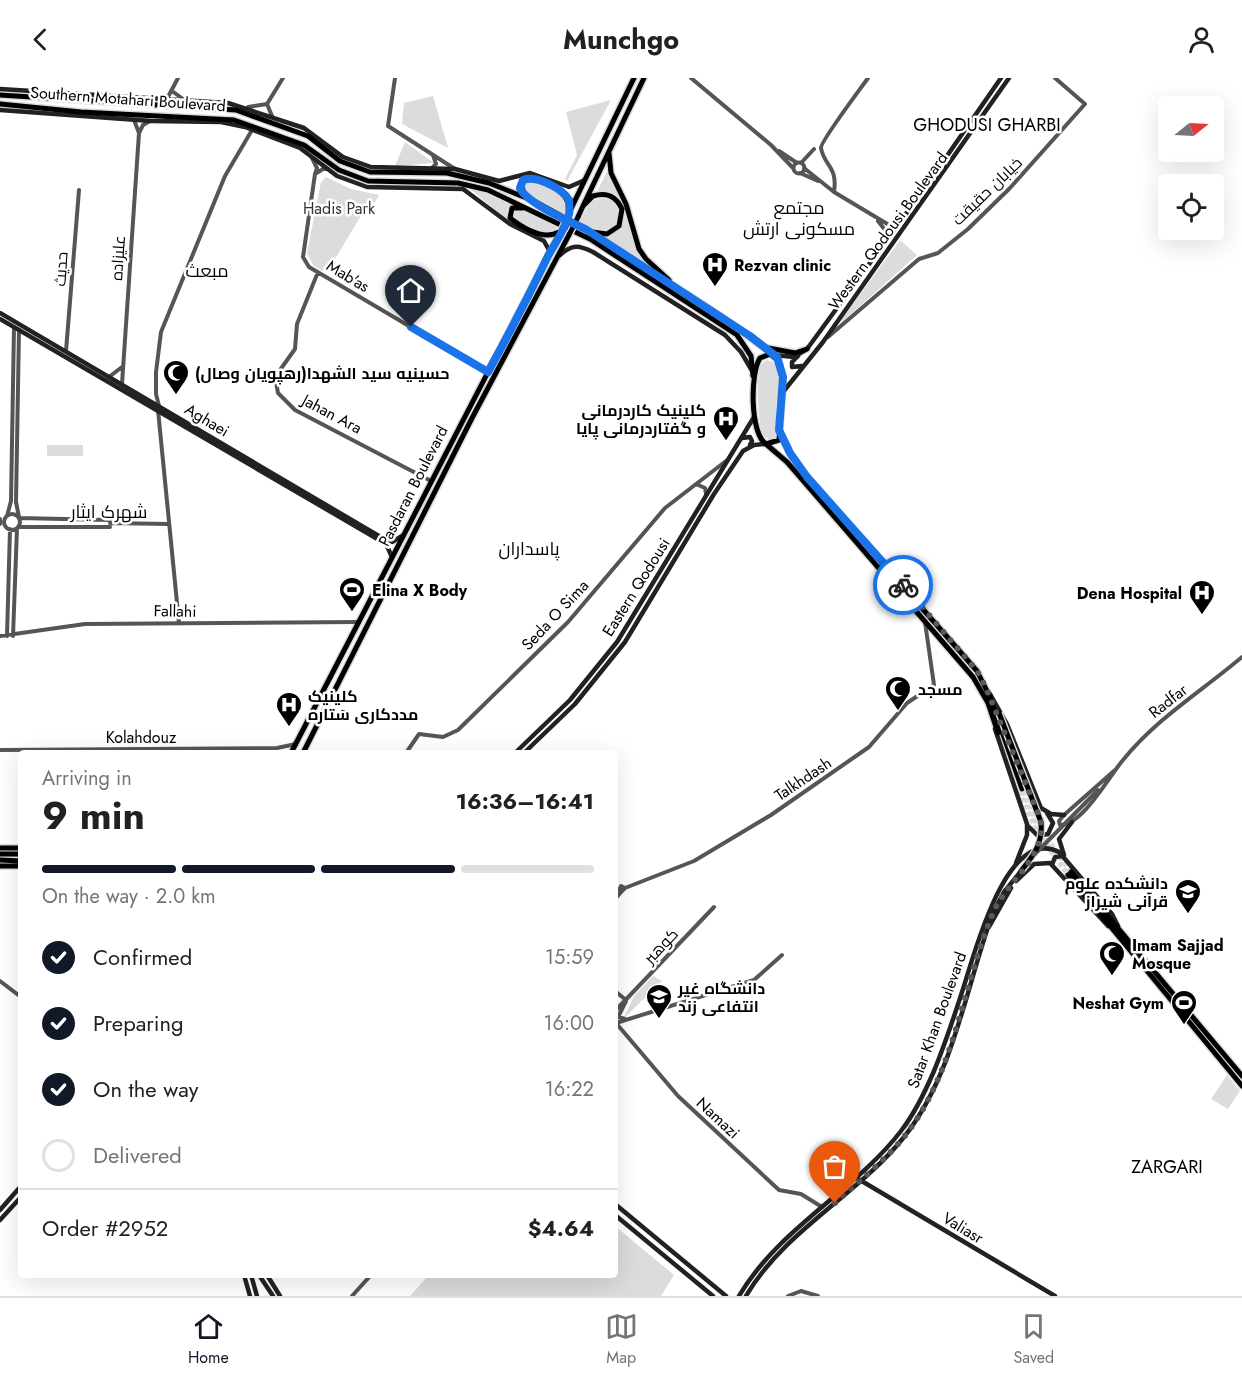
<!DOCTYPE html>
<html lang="en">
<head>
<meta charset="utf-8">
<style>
	body { margin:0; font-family:Jost,Cairo,sans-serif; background:#f2f2f2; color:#202124; height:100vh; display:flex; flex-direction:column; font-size:22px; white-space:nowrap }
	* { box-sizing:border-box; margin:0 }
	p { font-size:20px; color:#757577 }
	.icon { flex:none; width:33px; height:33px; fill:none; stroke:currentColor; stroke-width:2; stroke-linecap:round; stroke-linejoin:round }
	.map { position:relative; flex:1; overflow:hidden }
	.side { position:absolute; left:18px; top:672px; width:600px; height:528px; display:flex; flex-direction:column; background:#fff; border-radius:6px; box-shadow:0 6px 24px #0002 }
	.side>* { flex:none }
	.needle { width:39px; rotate:72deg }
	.buttons { position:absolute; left:1158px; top:18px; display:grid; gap:12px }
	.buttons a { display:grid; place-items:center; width:66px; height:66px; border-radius:6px; background:#fff; box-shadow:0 6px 24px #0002; font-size:30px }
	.pin { position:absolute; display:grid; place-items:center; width:51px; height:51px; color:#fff; margin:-62px -26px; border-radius:50% 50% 50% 0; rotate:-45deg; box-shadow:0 0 6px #0007 }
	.pin .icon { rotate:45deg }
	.courier { position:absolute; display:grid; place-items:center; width:60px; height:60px; margin:-30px; border:4px solid #1a73e8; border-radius:50%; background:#fff; color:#222; box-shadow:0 2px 8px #0007 }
	.overview em { font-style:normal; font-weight:700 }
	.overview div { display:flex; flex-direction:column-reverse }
	.overview { display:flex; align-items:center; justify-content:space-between; height:102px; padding:0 24px }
	h1 { font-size:39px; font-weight:700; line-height:45px }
	.bar { display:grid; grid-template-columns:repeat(4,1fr); gap:9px 6px; align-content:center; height:72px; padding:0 24px }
	.bar i { height:8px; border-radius:4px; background:#e0e0e0 }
	.bar .active { background:#111827 }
	.bar p { grid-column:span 4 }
	.line { display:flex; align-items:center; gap:15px; padding:0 24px; border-top:2px solid #e0e0e0 }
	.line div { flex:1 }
	ol { padding:0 24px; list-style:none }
	li { display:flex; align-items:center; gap:18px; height:66px }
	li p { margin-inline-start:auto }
	li .icon { padding:6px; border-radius:50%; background:#111827; color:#fff; stroke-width:4 }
	li:last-child { color:#757577 }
	li i { width:33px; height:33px; border:3px solid #e0e0e0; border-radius:50% }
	header { display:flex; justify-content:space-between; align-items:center; height:78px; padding:0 24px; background:#fff; font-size:27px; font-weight:700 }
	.menu { display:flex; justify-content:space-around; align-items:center; height:84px; border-top:2px solid #e0e0e0; background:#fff; font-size:16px; color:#757577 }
	.menu a { display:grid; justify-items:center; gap:3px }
	.menu .active { color:#111827 }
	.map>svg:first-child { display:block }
	.green { fill:#dcdcdc }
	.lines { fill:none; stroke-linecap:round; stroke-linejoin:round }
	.primary-tunnel { stroke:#d9d9d9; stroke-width:5; stroke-dasharray:5 2.5; stroke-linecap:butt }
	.primary-casing { stroke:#dbdbdb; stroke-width:8 }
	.tertiary { stroke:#555; stroke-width:4 }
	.secondary { stroke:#222; stroke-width:4.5 }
	.primary { stroke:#000; stroke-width:5 }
	.primary-bridge-casing { stroke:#dbdbdb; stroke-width:8; stroke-linecap:butt }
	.tertiary-bridge { stroke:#555; stroke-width:4 }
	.primary-bridge { stroke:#000; stroke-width:5 }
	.done { stroke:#595959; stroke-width:6; stroke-dasharray:0 10.8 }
	.route { stroke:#1a73e8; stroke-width:8 }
	.labels { text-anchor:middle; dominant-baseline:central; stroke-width:5; stroke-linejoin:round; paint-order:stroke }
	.street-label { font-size:16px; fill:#000; stroke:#fff }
	.park-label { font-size:16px; fill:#333; stroke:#fff }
	.poi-label { font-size:16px; font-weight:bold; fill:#000; stroke:#fff; text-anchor:start }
	.neighbourhood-label { font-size:18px; fill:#000; stroke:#fff }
</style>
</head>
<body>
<header><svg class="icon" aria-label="back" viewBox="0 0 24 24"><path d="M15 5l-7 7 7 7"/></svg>Munchgo<svg class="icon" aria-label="person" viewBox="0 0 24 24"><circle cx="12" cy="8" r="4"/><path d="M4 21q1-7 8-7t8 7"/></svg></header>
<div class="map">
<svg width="1242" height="1218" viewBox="0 0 1242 1218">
	<rect width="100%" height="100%" fill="#fff"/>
	<path class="green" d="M433 18 448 70 402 46 404 25Z
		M611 22 567 103 565 101 577 77 566 34Z
		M405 64 434 85 395 88Z
		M608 91 624 128 638 175 662 198 599 158 614 156 625 140 620 123 596 116Z
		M326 99 351 111 379 117 373 127 365 131 329 191 322 193 313 187 307 175 321 104Z
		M530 102 560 114 568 127 565 137 527 117 523 106Z
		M468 109 515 126 507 131 508 143Z
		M607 119C625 128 623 151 603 154L579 145 591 123Z
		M519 131 559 148 552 154 543 155 512 139 513 133Z
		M900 162 917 177 841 245 842 241Z
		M767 282 775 285C783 302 776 317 776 335 776 344 778 352 776 360L771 362 763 358C758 349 756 298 760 287Z
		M47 367H83V378H47Z
		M653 898 662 903 624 940 634 918Z
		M1227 997 1240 1013 1228 1031 1211 1021Z
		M615 1148 674 1197 661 1218H410L429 1197H615Z"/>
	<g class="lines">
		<path class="primary-tunnel" d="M1019 713 1036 752 1068 797
			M1023 713 1038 748 1071 794"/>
		<defs>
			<path id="primary" d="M0 17 236 32 308 58 340 83 370 94 447 95 489 105 534 123 587 152 719 237 774 277
				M130 25 143 21
				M0 26 81 34 234 42 304 67 339 92 368 103 458 105 488 112 590 161 737 257 751 278 753 298
				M609 75 611 95 626 126 639 171 646 181 669 202
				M525 117 521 107 526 101C543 98 570 114 569 132
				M583 128 644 0
				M523 130H512L510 140C523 150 543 163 559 154
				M569 135 634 0
				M578 139 583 128 593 118C607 114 616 118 622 131L619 148 607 156 592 154
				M768 270 795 275 807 271
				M770 276 779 283 783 307 779 362 766 366C750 356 750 295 760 280Z
				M779 352 790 375 807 399 977 593 990 619 1022 711
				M766 366 787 384 973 599 988 625 998 655
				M291 675 561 153
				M303 675 471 342 570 155
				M0 770H21
				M0 776H21
				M0 782 21 783
				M0 788H21
				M1071 794 1242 998
				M1068 797 1242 1008"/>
		</defs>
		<use href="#primary" class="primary-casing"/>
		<path class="tertiary" d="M395 0 388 48 455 91
			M691 0 771 67 793 90
			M172 13 183 21
			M163 21 169 17 178 0
			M267 26 283 0
			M267 26 272 38
			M248 29 267 26
			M134 42 139 55
			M779 73 797 85
			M312 80 317 90 315 96 323 91H328
			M793.5 90a5.5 5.5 0 1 1 11 0a5.5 5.5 0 1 1-11 0Z
			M801 85 814 71
			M432 90 436 86 433 77
			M804 90 834 114 889 147 898 148
			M800 95 818 103
			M315 96 303 179 309 189 487 294
			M834 114C838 88 824 88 821 70 820 64 861 10 868 0
			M878 143 885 152 883 165
			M318 194 297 246 295 271 275 299 278 315 295 332 431 403
			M828 259 919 181 938 175 968 151 1010 110 1085 26 1055 0
			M66 273 79 112
			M109 299 122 289
			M122 306 139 55 143 47 150 43
			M159 328 156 316V294L161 254 225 98 252 52
			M158 332 179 545
			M696 406 705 410 706 416
			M4 444a8 8 0 1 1 16 0a8 8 0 1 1-16 0Z
			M7 438 11 423 14 249
			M19 439 16 424 19 252
			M19 440 110 442
			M0 441V446
			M110 445 168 446
			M18 449H110
			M0 558 85 546 358 544
			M7 558 10 451
			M13 558 17 450
			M0 672 277 670 296 666
			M406 675 419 656 443 659 458 652 568 544 665 430 726 383
			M1115 692 1064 737 1059 743 1060 747C1082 748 1110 697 1123 682 1157 640 1202 613 1242 579
			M625 810 694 783 771 737 869 669 907 625 934 607 925 544
			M615 811 622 813 625 810 621 808 620 811
			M615 821 622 813
			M782 877 754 902 616 945 678 1018 779 1112 801 1116 822 1129
			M0 903 21 919
			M615 913 626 922
			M615 933 714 829
			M625 941 618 939 626 923
			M352 1218 371 1197
			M788 1218 801 1213 818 1218"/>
		<path class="secondary" d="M0 11 228 25 304 50 343 79 371 89 455 91 499 103 530 95 569 109 585 102
			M0 32 151 43 221 44 245 49 300 70 337 98 367 109 463 111 510 146 544 163 550 174
			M560 177C572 166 579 167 593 174L725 257 741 274 751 291
			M0 235 384 461 392 464 402 458
			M0 241 386 466 392 479
			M774 277 794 279 807 271 924 111 1001 0
			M798 278 792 284V289L802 288
			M783 314 823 264 1009 0
			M742 360 750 359 752 363 750 367
			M990 616 1007 646 1041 730 1051 736 1064 737
			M995 651 1027 746V757L1016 785
			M515 675 570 622 617 564 754 339
			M524 675 575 626 625 564 714 416 743 373 754 367 765 366
			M1028 748 1038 758 1048 756 1053 745 1047 735
			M1064 777 1059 761 1072 744
			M1052 787 1055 779 1063 778
			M1016 803 1034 786 1050 785 1108 848
			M989 849 1011 810
			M860 1102 1055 1218
			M615 1126 726 1218
			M0 1132 21 1108
			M615 1137 713 1218
			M0 1142 21 1119
			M244 1197 250 1218
			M251 1197 257 1218
			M259 1197 273 1218
			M267 1197 280 1218
			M739 1218C779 1150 854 1114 901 1053 915 1035 925 1014 934 993 945 966 954 939 963 911 974 878 1006 747 1059 774L1112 836 1118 848
			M746 1218C784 1153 858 1117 904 1059 954 996 966 908 993 835L1004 814 1021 793"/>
		<use href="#primary" class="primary"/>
		<defs>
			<path id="primary-bridge" d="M561 153 569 135
				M570 155 578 139
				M999 635 1041 744C1043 765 1034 777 1021 793"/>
		</defs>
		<use href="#primary-bridge" class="primary-bridge-casing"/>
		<path class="tertiary-bridge" d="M1037 774 1098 712"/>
		<use href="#primary-bridge" class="primary-bridge"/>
	</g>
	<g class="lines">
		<path class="done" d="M835 1125C863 1099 894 1076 915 1044 957 981 964 903 993 835 1006 803 1049 778 1040 740L986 610 977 593 903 507"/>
		<path class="route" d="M411 249 488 294C509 256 529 217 548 178 555 165 566 150 569 136 570 132 569 126 569 122 562 110 536 97 523 102L520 110C526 125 571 144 587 152L750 258 777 279 783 299 779 352 790 375 807 399 903 507"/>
	</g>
	<defs>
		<symbol id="hospital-pin" viewBox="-11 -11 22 30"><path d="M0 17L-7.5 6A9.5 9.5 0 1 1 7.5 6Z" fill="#000" stroke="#fff"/><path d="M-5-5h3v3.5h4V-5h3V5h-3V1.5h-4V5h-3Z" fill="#fff"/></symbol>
		<symbol id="mosque-pin" viewBox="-11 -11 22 30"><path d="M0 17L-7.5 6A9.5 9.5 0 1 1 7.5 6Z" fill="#000" stroke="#fff"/><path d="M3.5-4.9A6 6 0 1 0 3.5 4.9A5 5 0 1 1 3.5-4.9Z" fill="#fff"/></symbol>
		<symbol id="stadium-pin" viewBox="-11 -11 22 30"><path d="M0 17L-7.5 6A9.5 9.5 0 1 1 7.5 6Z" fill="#000" stroke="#fff"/><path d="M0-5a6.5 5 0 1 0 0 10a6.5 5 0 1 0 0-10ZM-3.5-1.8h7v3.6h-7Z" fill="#fff"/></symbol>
		<symbol id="university-pin" viewBox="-11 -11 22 30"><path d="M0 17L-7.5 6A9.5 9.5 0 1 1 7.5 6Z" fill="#000" stroke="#fff"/><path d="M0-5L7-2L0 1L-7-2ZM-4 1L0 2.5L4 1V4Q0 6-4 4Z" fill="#fff"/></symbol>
	</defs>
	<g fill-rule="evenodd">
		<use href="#hospital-pin" x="700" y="172" width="30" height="40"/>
		<use href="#mosque-pin" x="161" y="280" width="30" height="40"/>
		<use href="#hospital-pin" x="711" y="326" width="30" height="40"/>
		<use href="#stadium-pin" x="337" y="497" width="30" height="40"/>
		<use href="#hospital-pin" x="1187" y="500" width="30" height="40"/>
		<use href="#mosque-pin" x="883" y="596" width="30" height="40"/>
		<use href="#hospital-pin" x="274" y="612" width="30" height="40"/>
		<use href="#university-pin" x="1173" y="799" width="30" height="40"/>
		<use href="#mosque-pin" x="1097" y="861" width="30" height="40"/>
		<use href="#university-pin" x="644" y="904" width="30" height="40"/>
		<use href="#stadium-pin" x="1169" y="910" width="30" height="40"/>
	</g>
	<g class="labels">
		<g class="street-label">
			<text transform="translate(128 21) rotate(4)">ُSouthern Motahari Boulevard</text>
			<text transform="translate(987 113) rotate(-44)">خیابان حقیقت</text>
			<text transform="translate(888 153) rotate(-54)">Western Qodousi Boulevard</text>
			<text transform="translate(118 180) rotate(-86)">علیزاده</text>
			<text transform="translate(61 191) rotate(-86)">حدیث</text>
			<text transform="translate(348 198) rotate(31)">Mab'as</text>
			<text transform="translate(332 336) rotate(28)">Jahan Ara</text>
			<text transform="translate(207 342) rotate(31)">Aghaei</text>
			<text transform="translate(413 408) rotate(-63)">Pasdaran Boulevard</text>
			<text transform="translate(636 509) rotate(-58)">Eastern Qodousi</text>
			<text transform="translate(175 533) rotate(1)">Fallahi</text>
			<text transform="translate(555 537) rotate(-47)">Seda O Sima</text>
			<text transform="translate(1168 623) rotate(-38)">Radfar</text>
			<text x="141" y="659">Kolahdouz</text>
			<text transform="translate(803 701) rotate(-34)">Talkhdash</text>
			<text transform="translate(661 868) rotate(-47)">کوهبر</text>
			<text transform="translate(937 942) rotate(-70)">Satar Khan Boulevard</text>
			<text transform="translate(718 1040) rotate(43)">Namazi</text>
			<text transform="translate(963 1150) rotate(31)">Valiasr</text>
		</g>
		<g class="park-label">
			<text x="339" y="130">Hadis Park</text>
		</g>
		<g class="poi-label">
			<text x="734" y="187">Rezvan clinic</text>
			<text x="195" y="295">حسینیه سید الشهدا(رهپویان وصال)</text>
			<text x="706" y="332" text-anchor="end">کلینیک کاردرمانی<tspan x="706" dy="18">و گفتاردرمانی پایا</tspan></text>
			<text x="372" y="512">Elina X Body</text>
			<text x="1182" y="515" text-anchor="end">Dena Hospital</text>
			<text x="918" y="611">مسجد</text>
			<text x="308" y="618">کلینیک<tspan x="308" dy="18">مددکاری سَتاره</tspan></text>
			<text x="1168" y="805" text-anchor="end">دانشکده علوم<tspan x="1168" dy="18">قرآنی شیراز</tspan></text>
			<text x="1132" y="867">Imam Sajjad<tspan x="1132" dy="18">Mosque</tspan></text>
			<text x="678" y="910">دانشگاه غیر<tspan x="678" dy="18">انتفاعی زند</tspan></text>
			<text x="1164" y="925" text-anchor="end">Neshat Gym</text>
		</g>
		<g class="neighbourhood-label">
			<text x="987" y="47">GHODUSI GHARBI</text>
			<text x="799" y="130">مجتمع<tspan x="799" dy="21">مسکونی ارتش</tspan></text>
			<text x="207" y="193">مبعث</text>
			<text x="109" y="434">شهرک ایثار</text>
			<text x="529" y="471">پاسداران</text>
			<text x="1167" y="1089">ZARGARI</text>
		</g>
	</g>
</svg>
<div class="buttons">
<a><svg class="needle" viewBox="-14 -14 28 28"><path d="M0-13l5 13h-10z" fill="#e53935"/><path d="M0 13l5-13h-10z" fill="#757577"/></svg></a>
<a><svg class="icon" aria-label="locate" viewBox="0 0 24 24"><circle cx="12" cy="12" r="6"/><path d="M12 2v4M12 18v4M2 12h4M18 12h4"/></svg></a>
</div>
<div class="pin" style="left:835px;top:1125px;background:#ea580c"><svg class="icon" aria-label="bag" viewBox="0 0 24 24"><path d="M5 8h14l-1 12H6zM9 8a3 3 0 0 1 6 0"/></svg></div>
<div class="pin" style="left:411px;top:249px;background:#1f2937"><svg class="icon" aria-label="home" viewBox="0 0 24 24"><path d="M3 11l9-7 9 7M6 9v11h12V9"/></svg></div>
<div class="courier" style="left:903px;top:507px"><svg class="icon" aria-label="bike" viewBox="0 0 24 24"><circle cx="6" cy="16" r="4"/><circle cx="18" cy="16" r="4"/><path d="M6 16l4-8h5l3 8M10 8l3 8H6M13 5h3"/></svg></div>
<section class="side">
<div class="overview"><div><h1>9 min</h1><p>Arriving in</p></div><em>16:36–16:41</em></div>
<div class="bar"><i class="active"></i><i class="active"></i><i class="active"></i><i></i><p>On the way · 2.0 km</p></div>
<ol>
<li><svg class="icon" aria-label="check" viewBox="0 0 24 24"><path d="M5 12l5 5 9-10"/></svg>Confirmed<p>15:59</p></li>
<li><svg class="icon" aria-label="check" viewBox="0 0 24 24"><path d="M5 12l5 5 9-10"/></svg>Preparing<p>16:00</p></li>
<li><svg class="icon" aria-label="check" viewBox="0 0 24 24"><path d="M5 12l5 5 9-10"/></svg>On the way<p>16:22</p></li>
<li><i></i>Delivered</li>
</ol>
<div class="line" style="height:78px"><div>Order #2952</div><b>$4.64</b></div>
</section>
</div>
<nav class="menu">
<a class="active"><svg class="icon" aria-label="home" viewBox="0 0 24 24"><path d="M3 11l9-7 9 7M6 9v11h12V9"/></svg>Home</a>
<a><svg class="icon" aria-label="map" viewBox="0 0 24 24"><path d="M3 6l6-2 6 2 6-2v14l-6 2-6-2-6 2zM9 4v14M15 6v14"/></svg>Map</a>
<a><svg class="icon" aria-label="saved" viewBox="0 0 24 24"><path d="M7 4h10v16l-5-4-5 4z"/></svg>Saved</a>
</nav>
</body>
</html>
